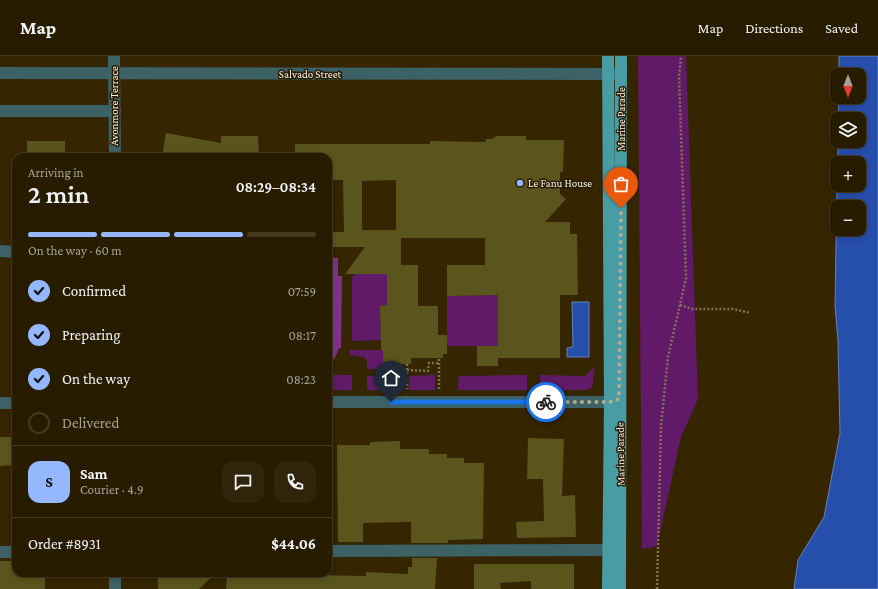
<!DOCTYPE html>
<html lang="en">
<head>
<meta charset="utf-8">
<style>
	body { margin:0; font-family:"Crimson Pro",serif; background:#30250a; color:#f1f3f6; height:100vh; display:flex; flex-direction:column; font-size:15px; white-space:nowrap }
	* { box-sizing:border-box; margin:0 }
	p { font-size:13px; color:#a5a199 }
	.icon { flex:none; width:22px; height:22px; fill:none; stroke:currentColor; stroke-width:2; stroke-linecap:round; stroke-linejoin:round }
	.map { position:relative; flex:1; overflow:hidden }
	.drawer { position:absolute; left:12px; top:97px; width:320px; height:424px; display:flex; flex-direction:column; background:#281c00; border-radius:12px; box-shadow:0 2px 6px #0003,0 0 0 1px #443a22 }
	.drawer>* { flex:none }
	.needle { width:26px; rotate:180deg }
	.fabs { position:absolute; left:830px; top:12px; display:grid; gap:8px }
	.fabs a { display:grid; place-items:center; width:36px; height:36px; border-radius:8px; background:#281c00; box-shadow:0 2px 6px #0003,0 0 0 1px #443a22; font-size:20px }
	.pin { position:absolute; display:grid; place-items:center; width:34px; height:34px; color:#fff; margin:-41px -17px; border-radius:50% 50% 50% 0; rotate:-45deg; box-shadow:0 0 4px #0007 }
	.pin .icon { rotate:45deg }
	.courier { position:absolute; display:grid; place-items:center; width:40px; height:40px; margin:-20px; border:3px solid #1a73e8; border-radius:50%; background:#fff; color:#222; box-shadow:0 1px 5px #0007 }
	.headline em { font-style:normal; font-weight:600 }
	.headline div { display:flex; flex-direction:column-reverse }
	.headline { display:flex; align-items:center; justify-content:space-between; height:68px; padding:0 16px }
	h1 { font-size:26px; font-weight:600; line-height:30px }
	.bar { display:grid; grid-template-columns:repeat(4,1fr); gap:6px 4px; align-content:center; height:48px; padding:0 16px }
	.bar i { height:5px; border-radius:3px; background:#443a22 }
	.bar .active { background:#94b7fd }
	.bar p { grid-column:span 4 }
	.line { display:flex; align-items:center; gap:10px; padding:0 16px; border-top:1px solid #443a22 }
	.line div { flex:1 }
	.round { display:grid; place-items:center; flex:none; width:42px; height:42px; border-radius:12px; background:#30250a }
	ol { padding:0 16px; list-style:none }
	li { display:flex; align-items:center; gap:12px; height:44px }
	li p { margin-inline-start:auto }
	li .icon { padding:4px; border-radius:50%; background:#94b7fd; color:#111; stroke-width:4 }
	li:last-child { color:#a5a199 }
	li i { width:22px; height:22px; border:2px solid #443a22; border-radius:50% }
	header { display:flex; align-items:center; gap:24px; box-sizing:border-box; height:56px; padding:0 20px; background:#281c00; border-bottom:1px solid #443a22 }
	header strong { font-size:19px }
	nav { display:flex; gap:22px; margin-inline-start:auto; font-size:14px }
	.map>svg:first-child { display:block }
	.green { fill:#601a68 }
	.forest { fill:#813189 }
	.water { fill:#264eab; stroke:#6680ba; fill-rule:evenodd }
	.building { fill:#5a551c; fill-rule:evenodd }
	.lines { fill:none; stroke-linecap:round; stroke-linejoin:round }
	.path { stroke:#827455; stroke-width:2.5; stroke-dasharray:2 2; stroke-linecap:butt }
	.minor { stroke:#3d6266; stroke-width:12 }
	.major { stroke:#489ca4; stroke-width:12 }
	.done { stroke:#b7ab90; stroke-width:4; stroke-dasharray:0 7.2 }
	.route { stroke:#1a73e8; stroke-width:5 }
	.poi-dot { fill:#94b7fd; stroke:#271c07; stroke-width:1.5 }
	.labels { text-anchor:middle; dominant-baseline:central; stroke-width:3; stroke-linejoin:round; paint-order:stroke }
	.street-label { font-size:11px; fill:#fdf3de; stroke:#271c07 }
	.poi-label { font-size:11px; fill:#fdf3de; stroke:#271c07; text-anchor:start }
</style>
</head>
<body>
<header>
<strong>Map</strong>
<nav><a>Map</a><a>Directions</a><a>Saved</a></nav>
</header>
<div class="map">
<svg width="878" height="533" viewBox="0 0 878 533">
	<rect width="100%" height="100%" fill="#352500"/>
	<path class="green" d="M638 0H686L698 343 681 381 657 490 642 493Z
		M356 218H387V249L380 250 381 284 352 285V221Z
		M498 239V290H447V240Z
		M350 294H383V308H403L402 314 367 313V306L364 301 349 299Z
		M595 310 592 332 584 334H540V319L585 320Z
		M459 316 460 320 527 319V334H458Z
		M328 319H352V334H328Z
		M435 319V334H409V320Z
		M367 320H405V334H367Z"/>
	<path class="forest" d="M328 201 338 202V220H342L341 292H339L335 302 329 307Z"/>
	<path class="water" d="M839 0H878V533H794L798 504 824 461 840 377 838 285 835 250 837 129H859V107H838V85H859V63H838L839 41H859V19H839ZM837 151H859V173H837Z
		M572 246H589V301H567V292L573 291Z"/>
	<path class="building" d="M166 77 221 87V80H258L259 101H162Z
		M496 80H526V84H564L563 116H560V138L566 143 545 166H570V178H577L578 239H560V302H498V310H477V290H498V239L447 240V209H485V182H401V209H418V250H438V279H447V298H443V302H411V308H383V294H381L380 250 387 249V218H345L365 191H328V176H344L343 124H328V101H295V88H430V85L486 86V83H492ZM396 124V174H362V125Z
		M27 85H65V101H27Z
		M0 381H16V409L0 410Z
		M528 382 564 383 562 440 575 439 576 481 517 482 516 466 544 465 543 423H527Z
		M400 385V393H429V398H447V402H464V407H484L483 483 448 484V487H411V466L363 467V486H338L337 389H370V386Z
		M412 502H437L435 533H226L227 517H312V519L366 520V516L408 518V511H412Z
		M0 505H16V517H45V533H0Z
		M474 508H574V533H531V525L500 527 501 533H474Z
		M158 517H216L199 533H158Z"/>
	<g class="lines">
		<path class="path" d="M680 249 692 253H733L751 257
			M407 308V333
			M407 314 428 315 429 307H438
			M439 333V302
			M657 533 661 370 668 301 686 222 679 20 681 0"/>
		<path class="minor" d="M114 0 115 101
			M0 17 621 18
			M0 55H115
			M0 195 16 196
			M328 346H610L619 343
			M0 347H16
			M328 495 609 494
			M0 496H16
			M115 533V517"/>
		<path class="major" d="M608 0 610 346 608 533
			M620 533 621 0"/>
	</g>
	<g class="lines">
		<path class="done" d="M546 346H610L619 343 621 152"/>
		<path class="route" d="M391 346H546"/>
	</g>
	<circle class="poi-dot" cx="520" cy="127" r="4"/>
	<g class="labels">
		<g class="street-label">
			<text x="310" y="18">Salvado Street</text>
			<text transform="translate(114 50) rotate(-90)">Avonmore Terrace</text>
			<text transform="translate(621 63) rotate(-90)">Marine Parade</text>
			<text transform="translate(620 398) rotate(-91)">Marine Parade</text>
		</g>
		<g class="poi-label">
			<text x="528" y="127">Le Fanu House</text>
		</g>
	</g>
</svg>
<div class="fabs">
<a><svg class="needle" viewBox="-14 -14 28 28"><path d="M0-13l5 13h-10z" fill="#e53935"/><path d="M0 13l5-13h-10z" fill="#a5a199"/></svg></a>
<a><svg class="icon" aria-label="layers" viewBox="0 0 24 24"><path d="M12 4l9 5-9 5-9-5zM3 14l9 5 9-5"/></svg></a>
<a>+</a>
<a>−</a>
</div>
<div class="pin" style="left:621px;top:152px;background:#ea580c"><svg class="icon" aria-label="bag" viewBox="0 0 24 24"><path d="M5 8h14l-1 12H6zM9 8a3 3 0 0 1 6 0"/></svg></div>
<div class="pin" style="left:391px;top:346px;background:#1f2937"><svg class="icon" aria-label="home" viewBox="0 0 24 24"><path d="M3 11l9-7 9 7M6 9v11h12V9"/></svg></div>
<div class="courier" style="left:546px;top:346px"><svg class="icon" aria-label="bike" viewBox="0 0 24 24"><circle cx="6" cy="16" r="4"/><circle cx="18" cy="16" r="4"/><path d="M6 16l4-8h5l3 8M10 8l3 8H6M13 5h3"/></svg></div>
<section class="drawer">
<div class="headline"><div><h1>2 min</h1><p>Arriving in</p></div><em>08:29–08:34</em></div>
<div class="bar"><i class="active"></i><i class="active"></i><i class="active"></i><i></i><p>On the way · 60 m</p></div>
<ol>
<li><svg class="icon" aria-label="check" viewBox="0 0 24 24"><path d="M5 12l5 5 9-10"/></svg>Confirmed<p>07:59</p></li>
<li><svg class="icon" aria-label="check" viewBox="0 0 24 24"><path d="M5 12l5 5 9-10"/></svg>Preparing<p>08:17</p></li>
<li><svg class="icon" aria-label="check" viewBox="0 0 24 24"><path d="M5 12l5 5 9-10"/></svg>On the way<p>08:23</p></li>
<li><i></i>Delivered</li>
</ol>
<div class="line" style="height:72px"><b class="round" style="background:#94b7fd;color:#111">S</b><div><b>Sam</b><p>Courier · 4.9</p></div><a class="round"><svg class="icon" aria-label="chat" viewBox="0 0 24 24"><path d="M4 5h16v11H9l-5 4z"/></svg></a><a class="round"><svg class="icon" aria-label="phone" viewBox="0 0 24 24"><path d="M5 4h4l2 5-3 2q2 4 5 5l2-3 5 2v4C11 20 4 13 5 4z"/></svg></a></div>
<div class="line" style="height:52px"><div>Order #8931</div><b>$44.06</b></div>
</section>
</div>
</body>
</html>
